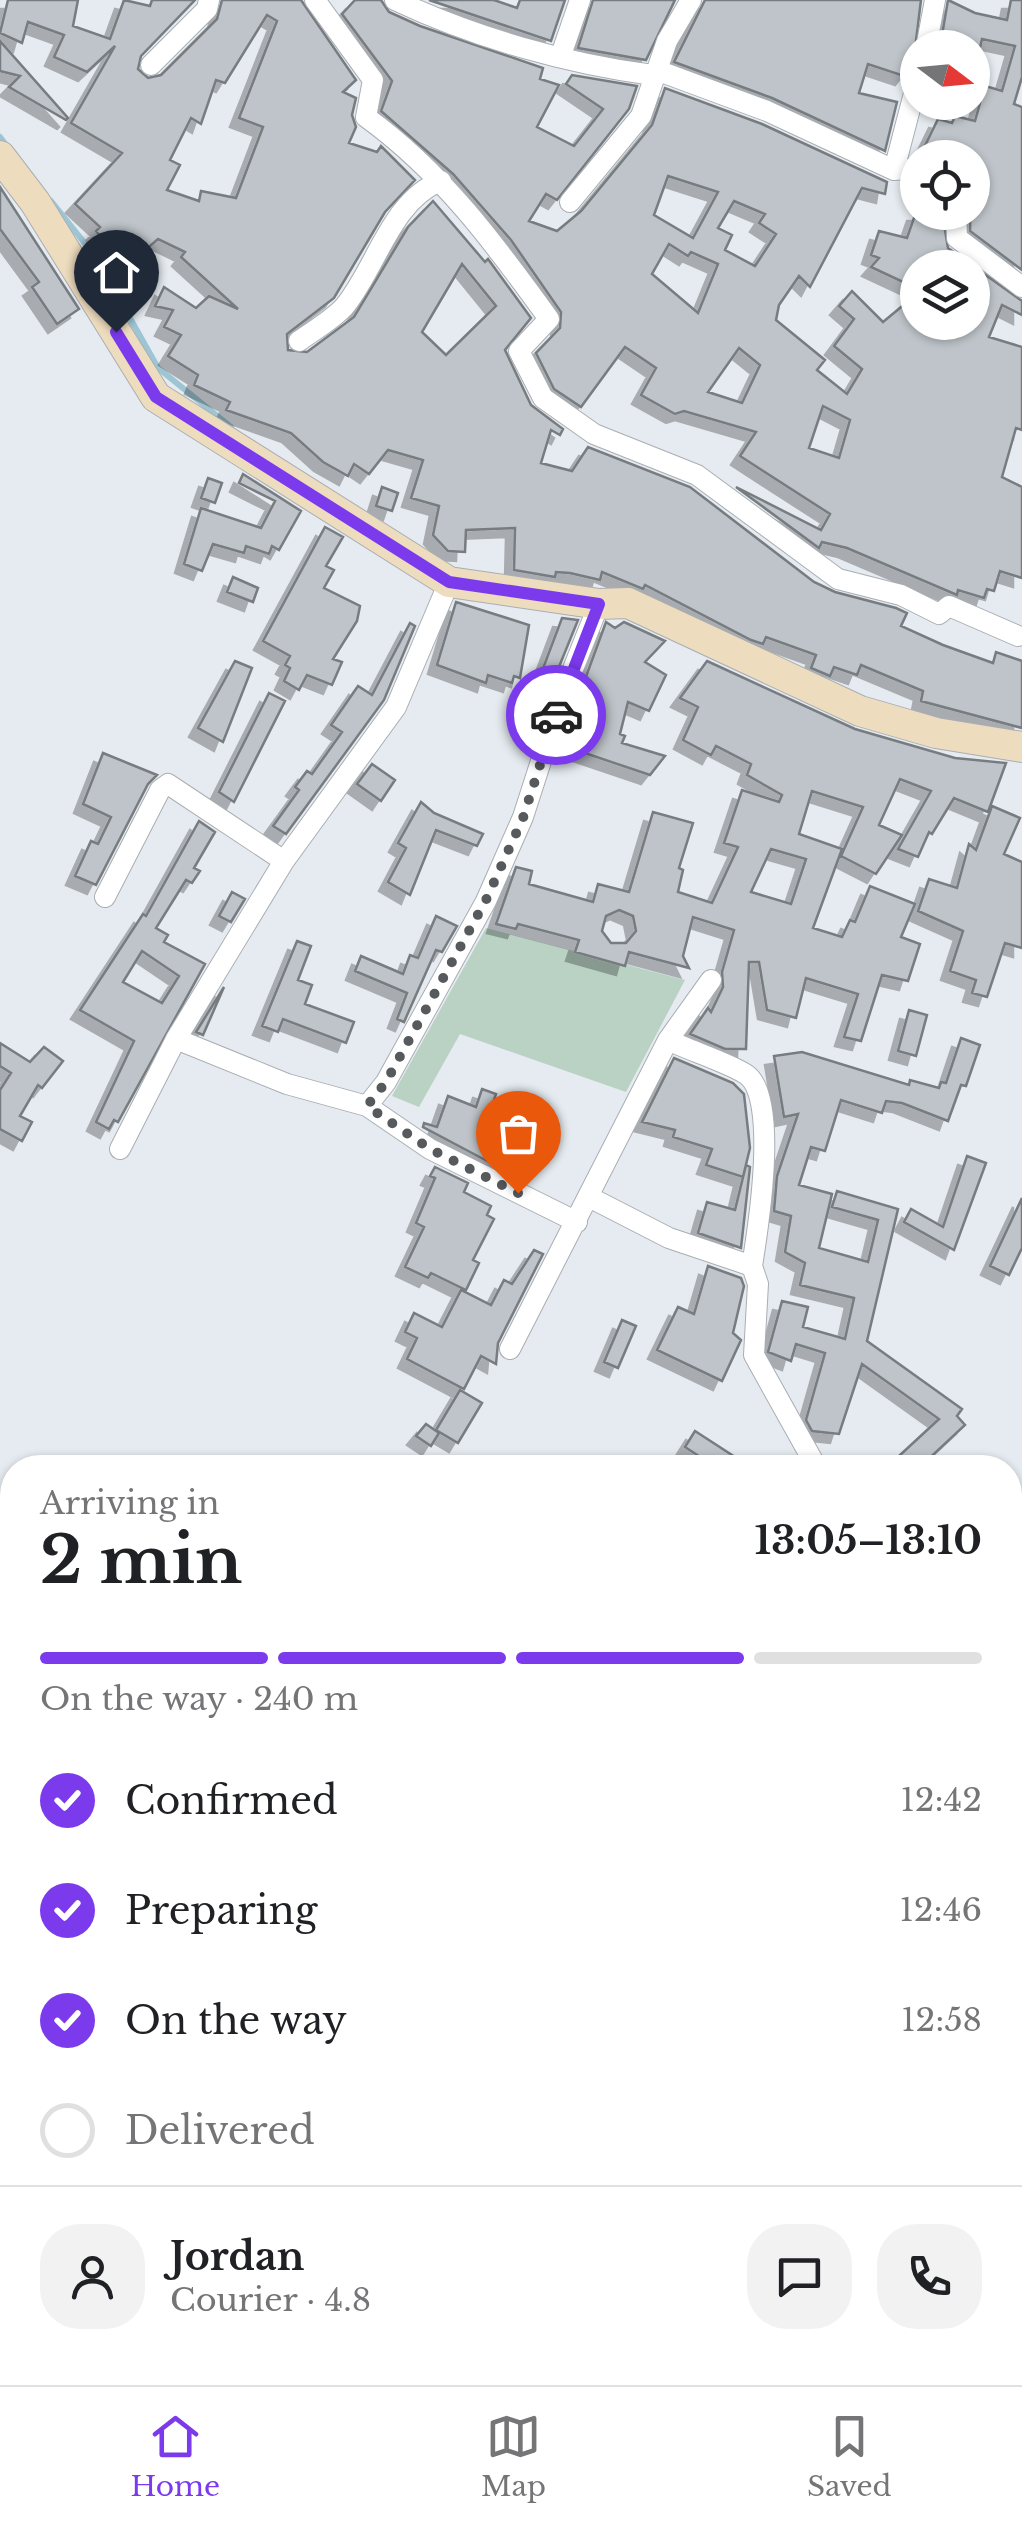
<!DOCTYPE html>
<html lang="en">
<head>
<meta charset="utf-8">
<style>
	body { margin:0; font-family:"Libre Baskerville",serif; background:#f2f2f2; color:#202124; height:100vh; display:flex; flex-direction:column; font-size:38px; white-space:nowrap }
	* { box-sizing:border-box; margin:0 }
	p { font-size:32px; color:#757577 }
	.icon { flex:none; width:55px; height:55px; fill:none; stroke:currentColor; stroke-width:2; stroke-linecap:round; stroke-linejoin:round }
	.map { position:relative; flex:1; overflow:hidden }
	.panel { position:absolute; left:0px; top:1455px; width:1022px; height:930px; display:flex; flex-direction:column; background:#fff; border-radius:40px 40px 0 0; box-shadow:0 2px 8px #0004 }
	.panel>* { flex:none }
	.needle { width:65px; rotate:106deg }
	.tools { position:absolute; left:900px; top:30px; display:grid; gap:20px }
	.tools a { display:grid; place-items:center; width:90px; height:90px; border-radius:50%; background:#fff; box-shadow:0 2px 8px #0004; font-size:50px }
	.pin { position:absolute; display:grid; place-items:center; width:85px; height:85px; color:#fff; margin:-102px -42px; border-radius:50% 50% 50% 0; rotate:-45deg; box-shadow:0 0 10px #0007 }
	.pin .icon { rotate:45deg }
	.courier { position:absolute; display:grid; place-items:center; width:100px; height:100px; margin:-50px; border:8px solid #7c3aed; border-radius:50%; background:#fff; color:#222; box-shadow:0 2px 12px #0007 }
	.summary em { font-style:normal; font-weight:700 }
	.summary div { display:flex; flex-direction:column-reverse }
	.summary { display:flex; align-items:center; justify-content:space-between; height:170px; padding:0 40px }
	h1 { font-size:65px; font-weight:700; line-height:75px }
	.bar { display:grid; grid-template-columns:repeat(4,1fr); gap:15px 10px; align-content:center; height:120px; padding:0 40px }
	.bar i { height:12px; border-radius:8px; background:#e0e0e0 }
	.bar .on { background:#7c3aed }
	.bar p { grid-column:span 4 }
	.line { display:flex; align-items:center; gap:25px; padding:0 40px; border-top:2px solid #e0e0e0 }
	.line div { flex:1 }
	.round { display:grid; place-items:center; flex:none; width:105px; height:105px; border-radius:40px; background:#f2f2f2 }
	ol { padding:0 40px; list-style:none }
	li { display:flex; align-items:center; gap:30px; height:110px }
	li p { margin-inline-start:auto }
	li .icon { padding:10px; border-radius:50%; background:#7c3aed; color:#fff; stroke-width:4 }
	li:last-child { color:#757577 }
	li i { width:55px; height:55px; border:5px solid #e0e0e0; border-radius:50% }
	.tabs { display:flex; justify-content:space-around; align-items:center; height:140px; border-top:2px solid #e0e0e0; background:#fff; font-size:28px; color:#757577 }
	.tabs a { display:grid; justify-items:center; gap:5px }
	.tabs .on { color:#7c3aed }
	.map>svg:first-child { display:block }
	.commercial { fill:#efd9e6 }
	.green { fill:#bad2c4 }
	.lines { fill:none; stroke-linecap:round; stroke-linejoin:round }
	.stream { stroke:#9ec5d4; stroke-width:6 }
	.canal { stroke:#9ec5d4; stroke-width:20 }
	.building { fill:#bec4c9; stroke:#777c80; stroke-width:2.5; fill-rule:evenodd; filter:url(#shadow) }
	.street-casing { stroke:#a9aeb3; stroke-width:22 }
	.secondary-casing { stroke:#a9aeb3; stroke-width:32 }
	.street { stroke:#fff; stroke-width:20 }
	.secondary { stroke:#eedcbe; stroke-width:30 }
	.done { stroke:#575a5d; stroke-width:10; stroke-dasharray:0 18 }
	.route { stroke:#7c3aed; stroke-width:12 }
</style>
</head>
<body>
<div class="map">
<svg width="1022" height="2385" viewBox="0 0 1022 2385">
	<defs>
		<filter id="shadow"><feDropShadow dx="-9" dy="9" stdDeviation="0" flood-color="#0004"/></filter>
	</defs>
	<rect width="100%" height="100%" fill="#e5ebf0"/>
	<path class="commercial" d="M1010 1745 1022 1751V2385H738L781 2372H1010Z"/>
	<path class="green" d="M486 928 685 980 626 1092 460 1034 419 1107 392 1096Z"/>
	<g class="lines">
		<path class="stream" d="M0 137 9 149
			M51 201 95 256 158 368 231 427"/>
		<path class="canal" d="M693 2385 736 2372"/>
	</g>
	<path class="building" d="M8 0H78L73 26 110 39 124 0 150 6 152 0H195L141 56 138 69 148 78 161 75 217 19 222 0H301L356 80 343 92 356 98 352 115 356 127 349 143 377 152 381 146 415 180 385 212 334 298 287 334 288 350 307 352 354 317 408 227 433 201 485 262 488 259 531 318 505 350 531 405 563 429 560 435 551 430 541 463 572 471 588 447 690 487 814 582 835 592 896 608 907 613 901 626 943 645 993 663 996 652 1022 661V728L921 701 923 691 861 665 857 675 834 667 830 676 811 668 816 655 766 637 763 644 751 640 645 585 643 589 602 572 600 580 570 573 556 572 555 577 514 570 515 528 466 530 465 552 448 551 433 535 439 506 411 498 423 460 388 450 369 474 354 464 348 476 323 462 291 433 226 410 230 402 194 385 198 375 168 356 181 335 164 327 173 310 155 306 164 287 196 308 209 296 238 309 181 257 185 252 158 239 126 267 96 231 100 227 75 204 122 153 71 123 115 46 87 72 54 57 64 35 28 22 22 43 0 33ZM267 15 277 21 239 118 263 127 236 198 201 191 199 201 167 190 180 165 170 160 191 118 201 124 216 80 225 83ZM462 264 496 306 446 355 422 332Z
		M355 0H381L389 12 420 26 543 68 540 79 559 85 537 127 574 146 603 109 566 84 572 75 637 86 629 109 557 200 546 194 529 221 557 231 581 211 652 125 665 88 762 124 887 182 885 194 862 188 810 287 799 276 779 305 776 320 825 360 817 370 847 394 862 369 834 346 854 319 839 306 852 291 883 322 918 293V322H972V268H918V289L871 267 879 258 871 255 879 231 907 238 916 212H942L948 248 1022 301V315L1002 305 989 337 1022 347V430L1016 428 1002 477 1022 487V578L1000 571 994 591 987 589 984 598 958 590 957 595 847 548 822 542 819 548 736 487 821 530 830 514 740 456 756 432 684 411 675 414 641 395 656 368 625 347 581 407 554 389 536 353 560 328 561 312 511 240 453 174 381 111 392 81 342 14ZM668 176 718 192 693 238 654 215ZM734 201 765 214 759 223 776 234 755 266 725 250 732 235 718 228ZM669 244 688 256 691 252 718 264 698 313 652 274ZM739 348 760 365 742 403 708 392ZM823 406 850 420 839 458 809 448Z
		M429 0H494L517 8 520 0H565L551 41Z
		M593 0H675L646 60 578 48Z
		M705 0H921L913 65 904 76 868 64 859 93 897 102 885 151 772 98 674 62Z
		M948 0 975 13 1007 20 1011 0H1022V77L1014 104 1022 107V270L970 231 972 158H919L938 119 952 123 955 116 975 121 980 103 972 100V82L1002 91 1015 46 982 39 980 48 940 47Z
		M0 41 68 118 66 120 9 87 20 76 0 71Z
		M0 187 79 309 57 324 32 287 39 282 0 229Z
		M243 474 301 511 279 550 272 546 269 554 246 546 244 553 213 544 202 571 184 564 201 508 261 528 275 501 239 483Z
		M208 478 222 483 215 503 201 498Z
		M382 487 398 493 392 511 376 506Z
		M325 527 343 537 326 566 334 570 324 588 360 606 357 621 333 659 342 662 332 685 307 675 299 690 284 681 290 668 285 665 290 656 263 641Z
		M233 577 258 588 253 602 227 592Z
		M456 602 529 625 520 678 514 676 512 683 488 675 486 683 437 665Z
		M562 618 578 620 552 684 539 679Z
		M606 622 615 628 624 622 665 641 645 662 666 675 649 711 628 702 620 734 625 736 622 743 665 756 650 775 561 745Z
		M410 623 415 626 384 700 286 834 273 826 299 790 295 787 307 771 312 774 342 732 331 725 358 686 372 695Z
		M235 661 252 668 223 742 198 728Z
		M707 661 855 729 955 758 1006 763 988 812 954 798 932 834 929 832 918 857 898 849 931 791 900 779 879 825 902 835 876 874 841 856 863 807 812 791 799 834 842 849 813 928 842 937 850 920 855 922 870 886 915 904 901 937 920 944 908 981 882 975 861 1041 844 1037 858 994 806 978 796 1018 767 1010 759 962H749L746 1049H725L690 1034 708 1008 711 1012 723 987 722 972 734 930 693 917 683 956 689 968 629 952 625 966 575 952 579 940 518 924 516 929 496 924 516 867 532 871 529 884 593 902 598 884 629 892 653 812 693 823 679 868 683 870 678 892 712 903 738 847 724 843 742 790 779 802 782 795 747 775 751 764 716 746 711 755 683 740 698 707 680 698ZM771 849 806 859 791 904 751 892ZM619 910 633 916 636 931 626 943H611L602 931 606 916Z
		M269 693 285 701 234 802 219 792Z
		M103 753 157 775 148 784 96 885 75 876 91 841 98 844 111 817 83 804Z
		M372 764 395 780 381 801 357 784Z
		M421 802 434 813 483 834 477 846 436 830 410 895 388 882 406 848 398 843Z
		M992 806 1020 818 1004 854 1022 862V948L1005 943 987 997 972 993 976 980 950 971 963 931 918 911 929 879 957 888 969 844 976 850Z
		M199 821 215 832 194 868 200 871 192 883 186 880 156 928 168 935 164 942 205 964 118 1122 114 1120 109 1129 96 1122 134 1041 80 1010 143 914 146 916ZM142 951 179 976 162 1003 123 982Z
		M232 892 245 899 231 922 219 916Z
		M436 916 457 926 442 952 436 950 404 1022 397 1019 407 993 355 971 361 956 403 974 410 955 418 958Z
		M297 941 311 946 298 980 312 985 305 1004 354 1022 346 1043 283 1019 278 1032 262 1026Z
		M224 987 203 1035 196 1032Z
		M909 1010 927 1015 916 1056 898 1051Z
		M961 1038 980 1045 966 1086 961 1085 948 1121 902 1103 886 1101 882 1113 841 1100 825 1151 811 1147 799 1185 832 1194 819 1248 868 1262 878 1220 832 1207 837 1191 898 1209 867 1341 962 1409 957 1416 965 1425 919 1468H886L939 1419 862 1364 839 1434 812 1431 806 1420 825 1353 796 1344 791 1361 768 1352 782 1301 808 1307 803 1327 845 1339 854 1298 800 1285 805 1263 785 1252 791 1216 774 1211 777 1176 798 1114 784 1117 774 1056 802 1052 909 1085 910 1080 939 1088 941 1082 946 1083Z
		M0 1043 30 1062 44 1047 63 1061 42 1088 38 1085 20 1116 32 1122 22 1141 0 1129V1090L11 1073 0 1066Z
		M674 1058 733 1083 744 1094 750 1148 743 1177 706 1165 712 1149 673 1137 675 1130 642 1122Z
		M482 1089 496 1094 485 1127 517 1139 506 1171 423 1127 424 1123 437 1127 448 1096 476 1107Z
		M967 1156 986 1163 954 1250 904 1222 911 1209 943 1227Z
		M746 1165 750 1167 741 1248 698 1233 707 1202 735 1210Z
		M435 1167 468 1183 464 1192 491 1206 487 1215 494 1219 473 1260 479 1263 466 1290 431 1273 428 1278 405 1267 424 1227 416 1223 435 1178 430 1176Z
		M1022 1198V1248L1009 1275 990 1266Z
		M534 1250 543 1254 498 1343 496 1364 481 1356 464 1389 407 1359 417 1338 405 1332 414 1313 442 1327 461 1290 491 1305 504 1280 512 1284Z
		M708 1266 741 1278 744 1286 733 1333 741 1340 722 1381 657 1350 678 1307 694 1314Z
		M622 1320 636 1326 618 1368 604 1362Z
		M460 1390 482 1403 458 1443 436 1430Z
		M426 1424 439 1433 431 1446 416 1436Z
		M695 1431 752 1468H717L685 1447Z"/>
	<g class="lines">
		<defs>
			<path id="street" d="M315 0 373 80 366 117C442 172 495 244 549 319L519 351 543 398 594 434 697 475 838 579 901 595 939 614 949 606 1018 636
				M395 0C473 37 567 64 653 75
				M926 48 935 0
				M561 55 580 0
				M151 65 207 9 209 0
				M659 71 767 111 894 170 906 169 918 178
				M894 170 918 78
				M570 202 641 116 667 41 691 0
				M956 212 957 238 1022 287
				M299 341C313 331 332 320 344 307 376 269 391 200 441 181
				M105 897 160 790 168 784 284 861
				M176 1039 287 1084 367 1106 386 1082 486 901 523 817 561 699 599 604
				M668 1040C688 1050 732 1064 747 1075 779 1099 758 1229 752 1266
				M367 1106 430 1149 577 1222
				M120 1149 176 1039 284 861 396 707 449 582
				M591 1198 669 1238 752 1266 758 1284 754 1355 817 1468
				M510 1349 668 1040 711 980"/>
			<path id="secondary" d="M0 156 35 202 156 397 449 582 599 604 628 603 860 711 936 733 1022 747
				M1010 1638 1022 1608
				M1010 2262 1022 2336 1010 2339
				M852 2385 895 2372"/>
		</defs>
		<use href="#street" class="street-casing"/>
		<use href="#secondary" class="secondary-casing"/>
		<use href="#street" class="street"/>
		<use href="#secondary" class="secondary"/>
	</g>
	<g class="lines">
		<path class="done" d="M518 1193 430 1149 367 1106 386 1082 486 900 523 818 556 715"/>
		<path class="route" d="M116 332 156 397 449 582 599 604 556 715"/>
	</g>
</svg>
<div class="tools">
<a><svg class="needle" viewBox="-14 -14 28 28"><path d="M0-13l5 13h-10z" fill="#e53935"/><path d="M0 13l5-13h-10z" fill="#757577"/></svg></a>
<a><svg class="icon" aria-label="locate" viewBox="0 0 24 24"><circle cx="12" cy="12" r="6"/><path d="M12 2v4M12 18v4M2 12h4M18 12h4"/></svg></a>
<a><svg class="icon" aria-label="layers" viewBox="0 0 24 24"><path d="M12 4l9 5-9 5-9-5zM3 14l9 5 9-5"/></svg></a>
</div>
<div class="pin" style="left:518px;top:1193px;background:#ea580c"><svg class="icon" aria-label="bag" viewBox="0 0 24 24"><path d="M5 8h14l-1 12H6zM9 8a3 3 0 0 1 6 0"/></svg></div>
<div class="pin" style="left:116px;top:332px;background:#1f2937"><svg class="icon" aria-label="home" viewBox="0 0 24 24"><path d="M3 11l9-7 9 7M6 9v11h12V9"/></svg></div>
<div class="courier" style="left:556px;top:715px"><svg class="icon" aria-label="car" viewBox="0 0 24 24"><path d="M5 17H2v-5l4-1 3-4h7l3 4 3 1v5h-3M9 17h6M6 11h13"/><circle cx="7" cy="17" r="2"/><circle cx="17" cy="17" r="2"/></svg></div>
<section class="panel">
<div class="summary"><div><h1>2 min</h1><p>Arriving in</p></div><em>13:05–13:10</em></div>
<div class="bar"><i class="on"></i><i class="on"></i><i class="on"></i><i></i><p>On the way · 240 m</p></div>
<ol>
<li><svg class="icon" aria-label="check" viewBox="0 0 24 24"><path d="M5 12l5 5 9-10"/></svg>Confirmed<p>12:42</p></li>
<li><svg class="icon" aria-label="check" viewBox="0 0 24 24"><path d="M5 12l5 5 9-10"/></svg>Preparing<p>12:46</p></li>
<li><svg class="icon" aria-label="check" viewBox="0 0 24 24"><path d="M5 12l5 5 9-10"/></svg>On the way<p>12:58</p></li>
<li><i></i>Delivered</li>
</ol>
<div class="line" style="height:180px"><a class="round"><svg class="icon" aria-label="person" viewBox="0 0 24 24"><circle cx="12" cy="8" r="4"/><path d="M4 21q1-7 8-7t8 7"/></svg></a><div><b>Jordan</b><p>Courier · 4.8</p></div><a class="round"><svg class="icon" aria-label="chat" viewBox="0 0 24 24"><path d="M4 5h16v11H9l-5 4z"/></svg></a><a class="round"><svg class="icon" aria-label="phone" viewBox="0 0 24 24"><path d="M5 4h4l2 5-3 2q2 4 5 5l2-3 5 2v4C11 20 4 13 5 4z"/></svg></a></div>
</section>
</div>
<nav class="tabs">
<a class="on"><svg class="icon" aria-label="home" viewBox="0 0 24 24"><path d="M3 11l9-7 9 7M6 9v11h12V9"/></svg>Home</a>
<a><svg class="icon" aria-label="map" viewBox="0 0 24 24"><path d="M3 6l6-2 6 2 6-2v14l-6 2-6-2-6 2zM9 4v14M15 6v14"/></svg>Map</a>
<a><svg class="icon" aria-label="saved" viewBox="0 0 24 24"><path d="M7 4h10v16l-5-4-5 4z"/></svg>Saved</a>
</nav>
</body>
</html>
